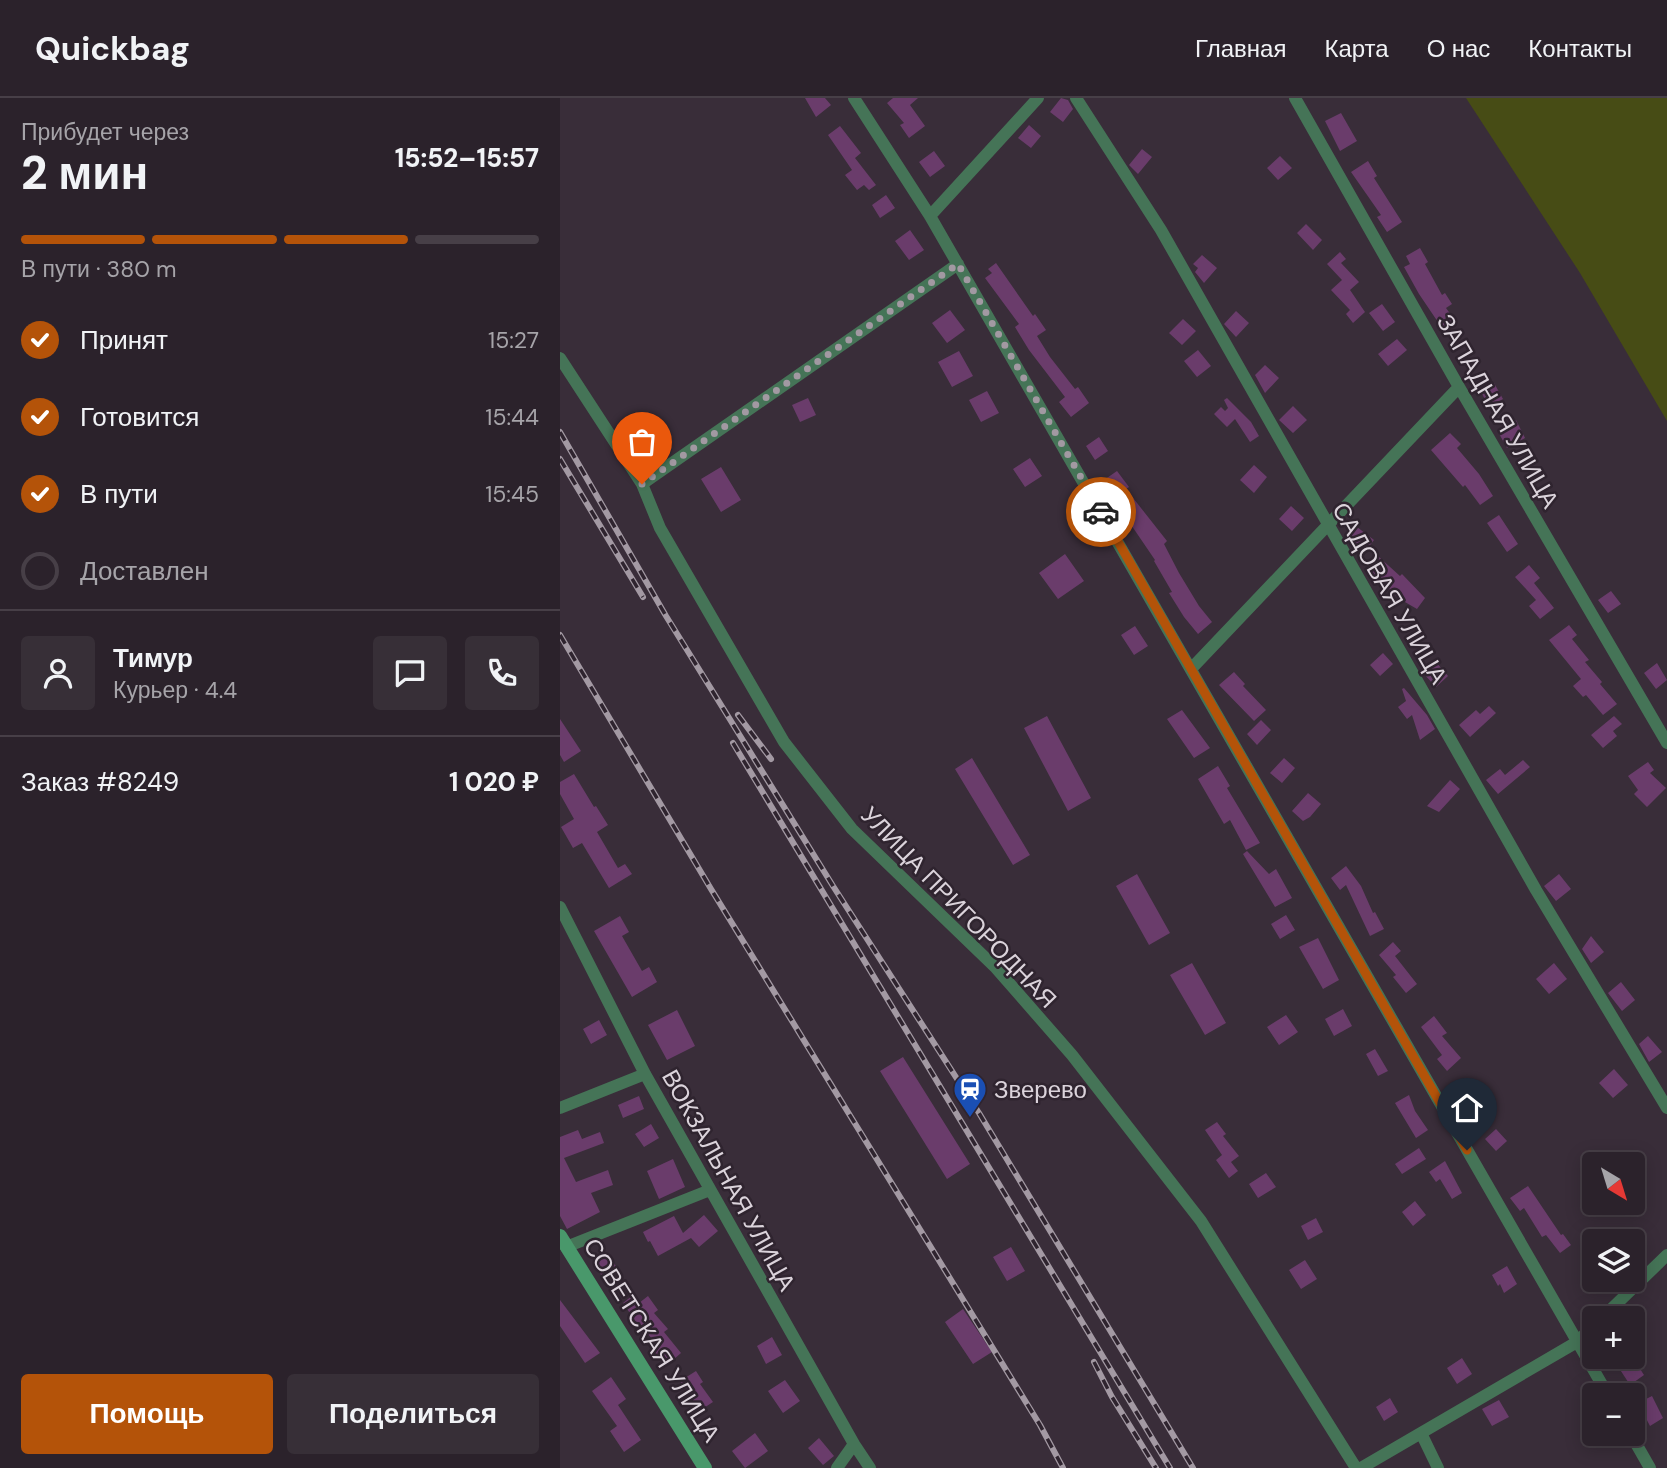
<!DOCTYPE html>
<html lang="ru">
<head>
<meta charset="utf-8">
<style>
	body { margin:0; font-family:"DM Sans",sans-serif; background:#372f37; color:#f1f3f6; height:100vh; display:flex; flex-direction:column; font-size:26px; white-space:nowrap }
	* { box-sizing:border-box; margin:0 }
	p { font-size:23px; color:#a6a4a9 }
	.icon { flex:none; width:38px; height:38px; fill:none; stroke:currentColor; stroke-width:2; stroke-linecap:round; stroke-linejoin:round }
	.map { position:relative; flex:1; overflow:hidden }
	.sheet { display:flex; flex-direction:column; background:#2b222b; width:560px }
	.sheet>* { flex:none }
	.needle { width:46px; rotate:142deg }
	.buttons { position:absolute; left:1022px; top:1054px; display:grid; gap:14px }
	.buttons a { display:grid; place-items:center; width:63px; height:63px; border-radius:7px; background:#2b222b; box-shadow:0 4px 18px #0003,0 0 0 2px #473f47; font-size:35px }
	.pin { position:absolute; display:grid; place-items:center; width:60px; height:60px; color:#fff; margin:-72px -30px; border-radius:50% 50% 50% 0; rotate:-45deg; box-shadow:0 0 7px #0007 }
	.pin .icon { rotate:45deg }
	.courier { position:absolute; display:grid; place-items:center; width:70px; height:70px; margin:-35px; border:5px solid #b45309; border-radius:50%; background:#fff; color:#222; box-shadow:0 2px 9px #0007 }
	.headline em { font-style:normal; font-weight:800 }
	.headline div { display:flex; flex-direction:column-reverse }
	.headline { display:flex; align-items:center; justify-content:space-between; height:119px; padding:0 21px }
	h1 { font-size:46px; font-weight:800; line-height:52px }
	.bar { display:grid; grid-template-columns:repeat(4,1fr); gap:10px 7px; align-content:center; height:84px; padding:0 21px }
	.bar i { height:9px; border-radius:5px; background:#473f47 }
	.bar .selected { background:#b45309 }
	.bar p { grid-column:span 4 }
	.line { display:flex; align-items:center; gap:18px; padding:0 21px; border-top:2px solid #473f47 }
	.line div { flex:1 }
	.round { display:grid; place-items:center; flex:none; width:74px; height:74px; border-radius:7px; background:#372f37 }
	ol { padding:0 21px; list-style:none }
	li { display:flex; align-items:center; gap:21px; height:77px }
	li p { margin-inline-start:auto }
	li .icon { padding:7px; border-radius:50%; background:#b45309; color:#fff; stroke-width:4 }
	li:last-child { color:#a6a4a9 }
	li i { width:38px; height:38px; border:4px solid #473f47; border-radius:50% }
	.primary-button { display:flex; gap:14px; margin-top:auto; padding:14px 21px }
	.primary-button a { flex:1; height:80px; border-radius:7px; background:#b45309; color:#fff; font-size:28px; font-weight:800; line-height:80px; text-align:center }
	.primary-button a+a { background:#372f37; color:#f1f3f6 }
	header { display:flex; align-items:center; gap:42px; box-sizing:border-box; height:98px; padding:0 35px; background:#2b222b; border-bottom:2px solid #473f47 }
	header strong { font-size:33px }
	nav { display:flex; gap:38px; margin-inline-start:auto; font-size:24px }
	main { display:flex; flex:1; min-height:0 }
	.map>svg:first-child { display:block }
	.green { fill:#474c15 }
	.building { fill:#6a3c6b }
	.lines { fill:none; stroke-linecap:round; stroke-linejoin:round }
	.street { stroke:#457457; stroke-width:12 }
	.secondary { stroke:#49986b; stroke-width:14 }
	.rail-casing { stroke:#a399a3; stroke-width:6 }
	.rail { stroke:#2f242f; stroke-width:3.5; stroke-dasharray:10; stroke-linecap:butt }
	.done { stroke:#a299a2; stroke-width:7; stroke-dasharray:0 12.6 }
	.route { stroke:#b45309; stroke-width:9 }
	.labels { text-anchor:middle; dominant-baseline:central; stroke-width:5; stroke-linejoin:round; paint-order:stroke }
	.street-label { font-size:24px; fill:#dbd3db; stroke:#2f242f }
	.poi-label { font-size:24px; fill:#dbd3db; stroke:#2f242f; text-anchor:start }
</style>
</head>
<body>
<header>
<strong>Quickbag</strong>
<nav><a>Главная</a><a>Карта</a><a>О нас</a><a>Контакты</a></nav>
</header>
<main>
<section class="sheet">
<div class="headline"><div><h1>2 мин</h1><p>Прибудет через</p></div><em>15:52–15:57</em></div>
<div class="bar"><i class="selected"></i><i class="selected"></i><i class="selected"></i><i></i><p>В пути · 380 m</p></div>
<ol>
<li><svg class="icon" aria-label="check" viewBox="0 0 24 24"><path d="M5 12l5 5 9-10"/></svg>Принят<p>15:27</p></li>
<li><svg class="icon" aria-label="check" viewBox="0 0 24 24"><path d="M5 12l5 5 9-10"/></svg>Готовится<p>15:44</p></li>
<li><svg class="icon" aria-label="check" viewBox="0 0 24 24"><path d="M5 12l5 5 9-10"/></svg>В пути<p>15:45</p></li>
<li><i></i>Доставлен</li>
</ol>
<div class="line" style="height:126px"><a class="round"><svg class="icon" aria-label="person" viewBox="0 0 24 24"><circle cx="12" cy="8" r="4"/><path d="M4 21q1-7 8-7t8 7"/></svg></a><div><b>Тимур</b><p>Курьер · 4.4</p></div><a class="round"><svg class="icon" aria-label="chat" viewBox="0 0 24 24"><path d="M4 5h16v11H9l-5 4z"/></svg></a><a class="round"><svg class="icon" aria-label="phone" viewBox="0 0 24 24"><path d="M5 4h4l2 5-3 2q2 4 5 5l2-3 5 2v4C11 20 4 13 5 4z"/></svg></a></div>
<div class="line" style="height:91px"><div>Заказ #8249</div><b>1 020 ₽</b></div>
<div class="primary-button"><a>Помощь</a><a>Поделиться</a></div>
</section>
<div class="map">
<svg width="1107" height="1370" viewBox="0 0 1107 1370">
	<rect width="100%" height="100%" fill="#392d39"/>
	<path class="green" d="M906 0H1107V323L1020 175Z"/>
	<path class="building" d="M245 0H265L271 7 256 19Z
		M333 0H358L350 7 365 28 349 40 340 27 344 25 327 5Z
		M501 0 508 2 513 11 503 24 490 14Z
		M781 15 797 43 780 53 765 23Z
		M469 27 481 38 471 50 458 40Z
		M280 28 301 55 295 60 316 87 309 92 304 87 297 92 285 77 292 72 268 37Z
		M582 51 592 59 578 76 569 67Z
		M374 53 385 68 370 79 359 64Z
		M720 58 732 70 718 82 707 70Z
		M808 63 817 78 814 80 842 124 827 134 817 119 821 117 791 74Z
		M326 97 335 110 320 120 312 107Z
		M746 126 762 142 753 152 737 135Z
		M350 132 364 152 349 162 335 143Z
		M860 150 868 164 865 166 882 197 885 195 892 206 886 210 894 221 882 230 859 196 844 169 850 166 846 158Z
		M780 154 786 161 781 165 799 184 790 192 805 214 793 225 786 216 790 212 771 192 782 182 767 166Z
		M642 157 657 170 644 185 635 174 638 170 633 166Z
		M436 165 473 218 475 216 486 232 477 238 490 259 515 291 518 289 529 305 511 319 499 304 505 299 469 252 455 229 459 226 425 180 432 175 428 171Z
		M822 206 835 224 823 233 809 215Z
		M390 212 405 232 387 245 372 225Z
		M676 213 689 225 676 239 664 226Z
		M623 221 636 233 622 247 609 235Z
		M837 241 847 252 828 268 818 256Z
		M638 252 651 268 637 279 624 263Z
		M399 253 413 278 392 289 378 264Z
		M705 267 719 280 705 295 695 277Z
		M934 285 943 301 929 309 920 292Z
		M427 293 439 315 421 324 409 302Z
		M248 300 256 317 240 324 232 307Z
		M667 300 691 324 699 338 690 344 675 321 667 329 654 316 661 309 665 313 668 310 664 302Z
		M733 308 747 322 733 335 719 322Z
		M956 322 965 340 947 350 937 332Z
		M890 335 901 346 897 350 919 376 933 398 920 407 905 387 903 389 871 352Z
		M539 339 548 353 535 362 526 348Z
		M470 360 482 378 465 389 453 371Z
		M694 367 707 379 694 395 680 382Z
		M161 369 181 402 161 414 141 381Z
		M557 373 569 389 566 391 607 443 604 446 619 475 639 508 652 524 638 536 624 519 609 495 612 494 594 463 595 462 563 415 567 412 544 382Z
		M731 408 744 420 732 433 719 421Z
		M939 417 958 446 947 454 927 425Z
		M797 429 814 442 804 455 787 442Z
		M505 456 524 483 498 501 479 475Z
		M819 459 840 478 842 476 865 500 857 511 838 500 820 481 818 484 806 474Z
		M969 467 980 480 974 485 994 510 980 521 969 508 976 502 955 479Z
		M1051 493 1061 506 1048 515 1038 502Z
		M1009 527 1017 537 1012 541 1029 562 1025 564 1042 584 1040 586 1057 606 1043 617 1026 597 1023 599 1013 588 1021 581 989 542Z
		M575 528 588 548 574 557 561 537Z
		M823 555 833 566 820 578 810 567Z
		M875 563 888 578 876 589 862 574Z
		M1097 565 1107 582 1096 591 1084 575Z
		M674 574 685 586 683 588 706 612 694 623 659 587Z
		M844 590 867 617 875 631 860 642 852 617 847 621 838 609 846 603 842 591Z
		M929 608 936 615 910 639 899 627 916 612 920 616Z
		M622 612 650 650 634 660 607 621Z
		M487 618 531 700 508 713 464 630Z
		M1054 618 1062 626 1053 633 1057 638 1043 650 1031 637Z
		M0 621 21 653 4 664 0 657Z
		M701 622 711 632 697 647 687 636Z
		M412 660 470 757 453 767 395 671Z
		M724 660 735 670 722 685 710 675Z
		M963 662 970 669 938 696 926 682 940 671 945 677Z
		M1088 664 1094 672 1090 675 1106 690 1087 709 1074 696 1078 692 1068 678Z
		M658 668 670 688 667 690 700 745 686 752 670 722 664 726 638 681Z
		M14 676 34 709 36 708 48 727 37 734 58 770 65 766 72 776 49 790 22 745 13 750 1 729 14 721 0 696V684Z
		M890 682 900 691 879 714 867 708Z
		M748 695 761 706 750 719 743 723 732 713Z
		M687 753 709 776 716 771 732 800 715 809 683 756Z
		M786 768 801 788 813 815 815 814 824 831 810 838 786 787 780 792 771 780Z
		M577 776 610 835 589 847 556 788Z
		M999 776 1011 791 996 803 984 788Z
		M726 817 735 832 720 841 711 826Z
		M60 818 69 834 62 838 82 873 89 869 97 884 72 899 34 833Z
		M1031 838 1044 854 1031 865 1022 851Z
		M758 840 779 882 763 891 739 849Z
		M833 844 841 853 835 858 857 886 846 895 833 879 836 877 819 857Z
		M632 865 666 925 645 937 610 877Z
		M994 865 1007 881 989 896 976 881Z
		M1061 884 1075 902 1062 913 1048 895Z
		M783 911 792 928 774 938 765 921Z
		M117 912 135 948 107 962 88 927Z
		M726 917 738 934 719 947 707 929Z
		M874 918 887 935 882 938 901 960 887 973 877 961 882 957 861 929Z
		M39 922 47 937 31 946 23 931Z
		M1088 938 1102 954 1089 964 1079 946Z
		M815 951 828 973 818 978 806 956Z
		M343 959 410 1066 387 1081 320 973Z
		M1054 971 1068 987 1053 1000 1039 985Z
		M901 983 930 1008 919 1019 893 992Z
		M849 997 855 1013 868 1032 856 1040 835 1005Z
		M79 998 84 1011 63 1020 58 1007Z
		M657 1024 666 1036 663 1038 679 1058 671 1064 678 1073 669 1080 656 1062 662 1057 645 1032Z
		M91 1026 99 1040 84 1049 75 1036Z
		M936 1031 947 1043 936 1053 925 1041Z
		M18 1032 22 1041 40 1034 44 1045 4 1060 16 1084 48 1072 53 1087 31 1095 40 1114 7 1131 0 1118V1039Z
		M859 1050 866 1061 842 1076 835 1066Z
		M113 1061 125 1089 99 1101 87 1073Z
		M885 1063 902 1095 892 1101 880 1081 876 1084 869 1074Z
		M706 1075 716 1089 698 1100 689 1086Z
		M968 1088 1001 1137 1003 1136 1011 1147 1000 1155 986 1137 982 1139 964 1110 960 1113 950 1100Z
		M855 1103 866 1117 853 1128 842 1114Z
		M144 1117 158 1133 139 1149 131 1140 98 1158 90 1143 88 1144 83 1134 114 1118 123 1135Z
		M756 1120 763 1134 748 1142 741 1128Z
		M451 1149 465 1173 447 1183 433 1159Z
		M48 1155 58 1172 43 1180 33 1163Z
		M745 1162 757 1181 741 1191 729 1172Z
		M947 1168 957 1186 944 1195 940 1186 938 1188 932 1177Z
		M73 1197 79 1205 88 1198 98 1212 94 1215 108 1231 104 1234 121 1255 106 1268 91 1250 96 1246 80 1226 78 1227 63 1205Z
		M0 1202 40 1255 25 1265 0 1228Z
		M403 1211 432 1254 413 1266 385 1224Z
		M212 1239 222 1257 206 1266 197 1248Z
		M902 1260 912 1276 897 1286 887 1270Z
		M1073 1260 1084 1277 1070 1287 1059 1270Z
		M136 1273 143 1284 140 1286 153 1304 136 1315 129 1305 133 1302 120 1283Z
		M51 1279 66 1301 58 1307 81 1342 64 1354 50 1333 57 1328 32 1293Z
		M225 1282 240 1303 223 1315 208 1293Z
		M1092 1298 1103 1320 1090 1328 1078 1305Z
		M830 1300 838 1314 824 1323 816 1309Z
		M939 1302 949 1319 932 1328 922 1311Z
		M195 1335 208 1353 185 1370 172 1353Z
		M259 1340 274 1358 263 1367 248 1350Z"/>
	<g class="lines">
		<path class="street" d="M294 0 370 118 1048 1297
			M516 0 601 132 976 792 1107 1010
			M735 0 899 289 1107 645
			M370 118 478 0
			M0 260 82 386 100 430 224 644 292 731 436 870 512 957 641 1123 796 1370
			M82 386 398 166
			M631 571 899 289
			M0 809 85 976 294 1346 310 1370
			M0 1010 85 976
			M6 1149 150 1092
			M1042 1220 1107 1157
			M861 1335 878 1370
			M1070 1335 1090 1370
			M277 1370 294 1346
			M801 1370 1017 1244 1034 1227"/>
		<path class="secondary" d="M0 1138 145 1370"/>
		<defs>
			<path id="rail" d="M0 334 106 518 273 788 419 1015 633 1370
				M0 361 83 499
				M0 537 151 791 480 1327 503 1370
				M178 617 211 661
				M173 645 610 1370
				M534 1264 552 1299 596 1370"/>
		</defs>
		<use href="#rail" class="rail-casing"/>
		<use href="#rail" class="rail"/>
	</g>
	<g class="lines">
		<path class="done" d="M82 386 398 166 541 414"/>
		<path class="route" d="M541 414 907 1052"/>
	</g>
	<defs>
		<symbol id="station-pin" viewBox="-11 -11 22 30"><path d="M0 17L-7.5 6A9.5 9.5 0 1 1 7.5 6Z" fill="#1a4fb4" stroke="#2f242f"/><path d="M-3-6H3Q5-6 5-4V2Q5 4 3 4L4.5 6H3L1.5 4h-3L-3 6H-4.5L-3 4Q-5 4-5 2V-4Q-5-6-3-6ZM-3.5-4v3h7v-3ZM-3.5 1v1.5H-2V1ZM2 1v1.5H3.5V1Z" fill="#fff"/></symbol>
	</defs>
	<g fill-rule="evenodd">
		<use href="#station-pin" x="391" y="972" width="38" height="52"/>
	</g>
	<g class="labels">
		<g class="street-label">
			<text transform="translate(938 313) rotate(60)">ЗАПАДНАЯ УЛИЦА</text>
			<text transform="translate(830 495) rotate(60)">САДОВАЯ УЛИЦА</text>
			<text transform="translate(399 809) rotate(46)">УЛИЦА ПРИГОРОДНАЯ</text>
			<text transform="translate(169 1082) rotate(61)">ВОКЗАЛЬНАЯ УЛИЦА</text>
			<text transform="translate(92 1242) rotate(58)">СОВЕТСКАЯ УЛИЦА</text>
		</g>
		<g class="poi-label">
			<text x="434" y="991">Зверево</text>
		</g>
	</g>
</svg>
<div class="buttons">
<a><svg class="needle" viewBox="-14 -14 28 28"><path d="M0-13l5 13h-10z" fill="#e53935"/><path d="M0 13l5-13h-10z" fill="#a6a4a9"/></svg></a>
<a><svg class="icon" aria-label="layers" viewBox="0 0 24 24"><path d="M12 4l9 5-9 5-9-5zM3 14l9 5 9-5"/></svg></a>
<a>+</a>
<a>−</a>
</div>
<div class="pin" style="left:82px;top:386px;background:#ea580c"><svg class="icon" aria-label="bag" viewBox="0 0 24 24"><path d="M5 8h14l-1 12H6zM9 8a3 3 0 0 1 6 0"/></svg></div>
<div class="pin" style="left:907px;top:1052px;background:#1f2937"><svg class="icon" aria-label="home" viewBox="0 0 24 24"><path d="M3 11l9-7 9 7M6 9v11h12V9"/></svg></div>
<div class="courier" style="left:541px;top:414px"><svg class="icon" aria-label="car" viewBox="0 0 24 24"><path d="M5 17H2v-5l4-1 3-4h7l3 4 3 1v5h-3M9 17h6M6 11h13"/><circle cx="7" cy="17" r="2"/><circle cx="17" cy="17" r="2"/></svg></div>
</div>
</main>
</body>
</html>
